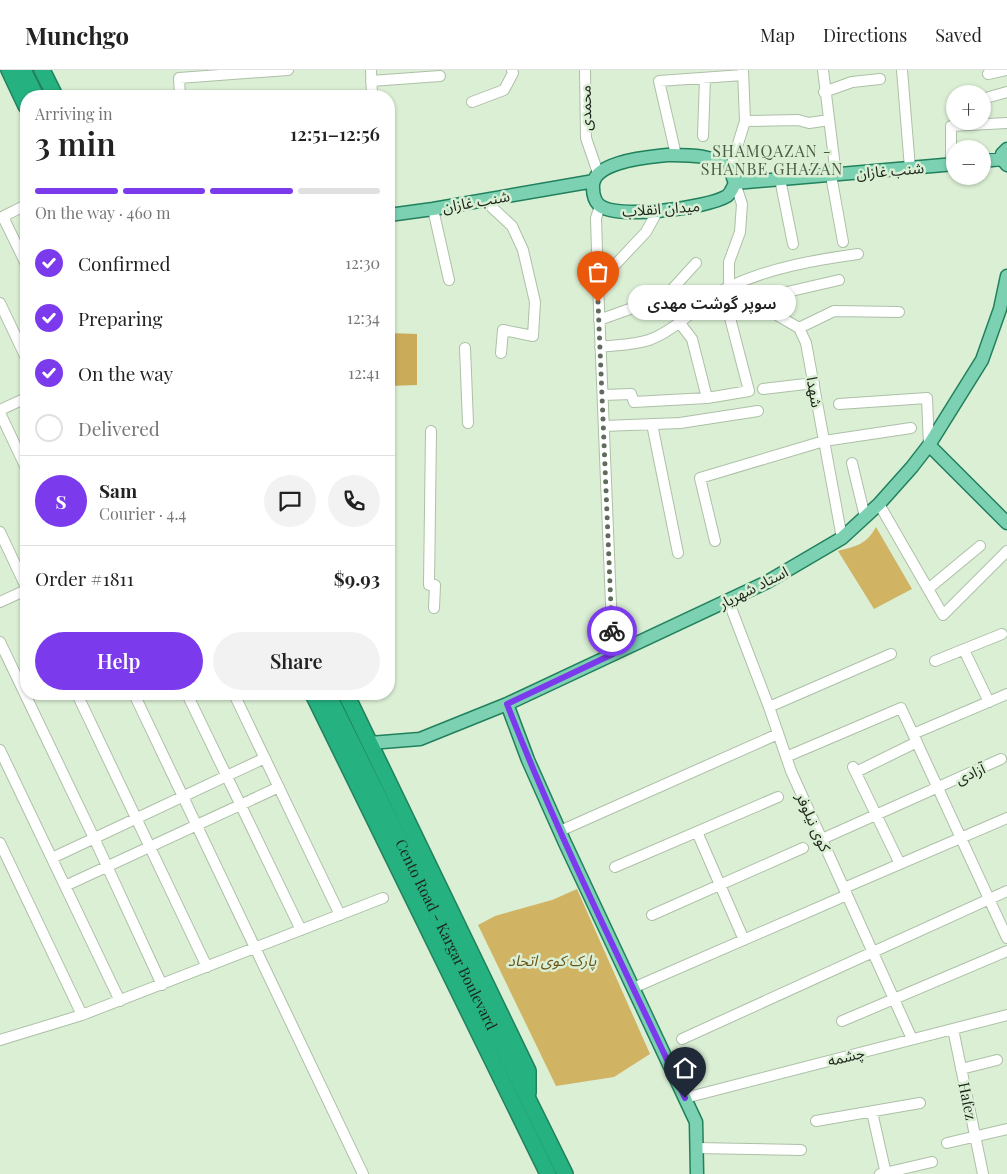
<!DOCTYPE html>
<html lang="en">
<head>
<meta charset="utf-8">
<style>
	body { margin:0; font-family:"Playfair Display","Noto Sans Arabic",serif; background:#f2f2f2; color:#222; height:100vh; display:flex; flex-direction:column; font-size:19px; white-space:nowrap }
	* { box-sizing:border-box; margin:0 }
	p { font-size:16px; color:#767676 }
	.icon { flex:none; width:28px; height:28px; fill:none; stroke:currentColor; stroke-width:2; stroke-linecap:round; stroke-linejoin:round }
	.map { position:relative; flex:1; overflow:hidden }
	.panel { position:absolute; left:20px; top:20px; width:375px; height:610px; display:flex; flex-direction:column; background:#fff; border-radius:20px; box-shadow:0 1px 4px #0004 }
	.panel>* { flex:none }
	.buttons { position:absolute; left:946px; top:15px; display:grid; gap:10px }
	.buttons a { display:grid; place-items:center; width:45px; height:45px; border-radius:50%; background:#fff; box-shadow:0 1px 4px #0004; font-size:25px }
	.pin { position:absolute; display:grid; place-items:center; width:42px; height:42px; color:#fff; margin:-51px -21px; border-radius:50% 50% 50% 0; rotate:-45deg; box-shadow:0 0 5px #0007 }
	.pin .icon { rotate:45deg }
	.courier { position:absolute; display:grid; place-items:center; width:50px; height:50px; margin:-25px; border:4px solid #7c3aed; border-radius:50%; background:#fff; color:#222; box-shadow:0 1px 6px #0007 }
	.bubble { position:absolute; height:35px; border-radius:18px; background:#fff; box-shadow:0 1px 4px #0004; font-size:16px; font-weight:600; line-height:35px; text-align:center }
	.overview em { font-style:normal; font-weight:600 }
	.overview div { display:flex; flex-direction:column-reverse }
	.overview { display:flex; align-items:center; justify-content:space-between; height:85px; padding:0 15px }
	h1 { font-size:32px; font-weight:600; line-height:38px }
	.bar { display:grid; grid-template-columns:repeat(4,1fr); gap:8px 5px; align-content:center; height:60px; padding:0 15px }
	.bar i { height:6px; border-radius:4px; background:#e0e0e0 }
	.bar .current { background:#7c3aed }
	.bar p { grid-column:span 4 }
	.line { display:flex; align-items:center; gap:12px; padding:0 15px; border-top:1px solid #e0e0e0 }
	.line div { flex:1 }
	.round { display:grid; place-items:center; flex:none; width:52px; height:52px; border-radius:26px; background:#f2f2f2 }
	ol { padding:0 15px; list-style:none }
	li { display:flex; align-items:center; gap:15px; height:55px }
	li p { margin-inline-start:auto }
	li .icon { padding:5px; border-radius:50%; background:#7c3aed; color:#fff; stroke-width:4 }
	li:last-child { color:#767676 }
	li i { width:28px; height:28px; border:2px solid #e0e0e0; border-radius:50% }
	.action { display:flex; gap:10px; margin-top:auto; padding:10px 15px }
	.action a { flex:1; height:58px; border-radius:30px; background:#7c3aed; color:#fff; font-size:20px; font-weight:600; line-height:58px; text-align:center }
	.action a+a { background:#f2f2f2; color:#222 }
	header { display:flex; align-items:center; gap:30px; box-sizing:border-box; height:70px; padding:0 25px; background:#fff; border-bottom:1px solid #e0e0e0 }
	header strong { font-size:24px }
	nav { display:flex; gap:28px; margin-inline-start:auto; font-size:18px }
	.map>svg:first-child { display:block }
	.green { fill:#d1b364 }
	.forest { fill:#caab59 }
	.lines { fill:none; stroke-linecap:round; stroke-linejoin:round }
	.minor-casing { stroke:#adc0a7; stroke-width:12 }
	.major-casing { stroke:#22815d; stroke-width:15 }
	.highway-casing { stroke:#22815d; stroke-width:18 }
	.minor { stroke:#fff; stroke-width:10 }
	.major { stroke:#7cd1b3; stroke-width:12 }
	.highway { stroke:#25b280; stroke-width:15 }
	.done { stroke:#5f6c5c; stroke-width:5; stroke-dasharray:0 9 }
	.route { stroke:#7c3aed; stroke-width:6 }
	.labels { text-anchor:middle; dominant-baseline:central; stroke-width:5; stroke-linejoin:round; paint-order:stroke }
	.street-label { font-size:15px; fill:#1d251b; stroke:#daefd4 }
	.park-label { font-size:15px; font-style:italic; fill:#6b5517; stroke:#daefd4 }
	.neighbourhood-label { font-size:16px; letter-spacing:1px; fill:#495a44; stroke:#daefd4 }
</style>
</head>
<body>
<header>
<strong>Munchgo</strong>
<nav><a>Map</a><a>Directions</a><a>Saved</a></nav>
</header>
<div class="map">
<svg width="1007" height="1104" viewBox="0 0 1007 1104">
	<rect width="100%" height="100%" fill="#daefd4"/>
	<path class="green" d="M876 457 912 519 874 539 838 481C856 476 866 475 876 457Z
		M577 819 650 984 614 1007 556 1016 478 855 495 846 552 830Z"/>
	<path class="forest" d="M389 263 417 264V315L389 316Z"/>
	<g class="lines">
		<defs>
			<path id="minor" d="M371 0 372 26
				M585 0 586 68 598 103
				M823 0 836 105
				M902 0 910 98
				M988 4 1006 0
				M371 11 440 6
				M824 22 852 12 880 9
				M180 26 179 8 288 0
				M982 29 1007 22
				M472 32 504 20 513 3 512 0
				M745 51 798 50 809 53 829 50
				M703 66 705 8
				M676 85 659 11 743 5
				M951 94V56L1007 53
				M730 100 745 51 743 0
				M831 105 843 172
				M780 109 793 174
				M484 130 512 156 523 180 535 232 533 266 503 260 501 283
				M600 136 596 148 598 213 613 584
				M433 139 449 210
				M3 147 26 194
				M0 148 26 135
				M598 213 646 162 658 140
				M729 217 799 258 806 273 842 468
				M729 217V192L740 162 742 134 735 113
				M0 233 26 288
				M764 238 787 222 839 210
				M599 250 666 226 696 193
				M679 252 692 269 707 328
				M799 258 834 241 899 242
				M600 277C616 275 634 275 649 270 679 259 700 231 729 217 769 198 814 190 858 184
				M465 278 468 353
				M763 319 814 313
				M603 325 631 324 634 332 707 328 749 321 729 244 735 241V221
				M839 334 927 328 929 375
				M0 340 26 328
				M0 343 26 398
				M652 354 678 483
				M604 356 680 353 758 341
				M431 361 429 515H435L434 538
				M852 393 865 447
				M879 434 943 545 1007 481
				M0 462 26 517
				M715 471 700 408 824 371 911 358
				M928 519 980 476
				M728 530 769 637 791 701 912 969
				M0 532 26 520
				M0 572 94 768 162 915
				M964 580 989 632
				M935 591 1002 564
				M77 624 207 897
				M134 624 363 1104
				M187 624 301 860
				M234 624 340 845
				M769 637 891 584
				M913 664 1007 624
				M0 680 120 931
				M786 687 901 638 1007 868
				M853 697 900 794
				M856 702 917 672
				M560 761 778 664
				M697 762 744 870
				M822 769 1001 689
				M0 773 82 945 383 828
				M52 788 265 688
				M615 797 778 727
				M65 816 279 717
				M844 818 1007 748
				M652 845 803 778
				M633 918 847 825
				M842 951 1007 881
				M953 959 983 1104
				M682 969 1007 821
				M0 970 82 945
				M961 999 997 990
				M685 1028 1007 945
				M872 1042 886 1104
				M816 1051 920 1033
				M947 1073 1007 1059
				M696 1078 801 1080
				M880 1104 932 1092"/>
			<path id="major" d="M1007 79 1002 84V89L1007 95
				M667 85C688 85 713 84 729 99 732 102 733 109 735 113 733 117 731 123 727 126 708 138 615 150 599 135 595 131 593 124 593 118 590 91 650 87 667 85Z
				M982 91 1002 89
				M735 113 955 94
				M389 145 433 139 594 111
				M929 375 1007 453
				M507 634 528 690 565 773 696 1052 697 1104
				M370 673 420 669 507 634 767 512 842 468 879 434 912 397 929 375 982 290 1000 239 1007 206"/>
			<g id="highway">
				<path d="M9 0 26 36"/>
				<path d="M23 0 36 26"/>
				<path d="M42 0 55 26"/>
				<path d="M313 624 548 1104"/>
				<path id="s1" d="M328 624 565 1104"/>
				<path d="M346 624 528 1001V1023"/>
			</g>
		</defs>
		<use href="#minor" class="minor-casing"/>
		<use href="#major" class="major-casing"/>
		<use href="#highway" class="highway-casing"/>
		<use href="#minor" class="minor"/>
		<use href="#major" class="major"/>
		<use href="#highway" class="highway"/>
	</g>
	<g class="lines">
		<path class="done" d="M598 232 612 561"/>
		<path class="route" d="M612 561 613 584 507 634C559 769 624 897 685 1028"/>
	</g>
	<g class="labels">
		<g class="street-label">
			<text transform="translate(585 38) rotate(-91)">محمدی</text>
			<text transform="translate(890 100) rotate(-5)">شنب غازان</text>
			<text transform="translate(476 131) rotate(-10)">شنب غازان</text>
			<text transform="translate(661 138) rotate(-4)">میدان انقلاب</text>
			<text transform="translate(815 322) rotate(80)">شهدا</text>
			<text transform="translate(753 517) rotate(-27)">استاد شهریار</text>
			<text transform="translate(970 703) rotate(-24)">آزادی</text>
			<text transform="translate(814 752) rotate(66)">کوی نیلوفر</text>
			<text stroke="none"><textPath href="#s1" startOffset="268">Cento Road - Kargar Boulevard</textPath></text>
			<text transform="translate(846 986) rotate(-14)">چشمه</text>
			<text transform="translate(968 1031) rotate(78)">Hafez</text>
		</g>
		<g class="park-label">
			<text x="552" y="890">پارک کوی اتحاد</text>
		</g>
		<g class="neighbourhood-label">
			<text x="772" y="80">SHAMQAZAN -<tspan x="772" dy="18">SHANBE GHAZAN</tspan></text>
		</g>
	</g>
</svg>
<div class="buttons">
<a>+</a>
<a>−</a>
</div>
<div class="pin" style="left:598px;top:232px;background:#ea580c"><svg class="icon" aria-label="bag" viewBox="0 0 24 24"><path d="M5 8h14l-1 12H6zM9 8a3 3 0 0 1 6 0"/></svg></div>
<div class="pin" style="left:685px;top:1028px;background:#1f2937"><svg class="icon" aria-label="home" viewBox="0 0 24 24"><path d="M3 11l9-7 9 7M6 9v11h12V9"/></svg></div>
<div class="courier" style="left:612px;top:561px"><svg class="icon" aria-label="bike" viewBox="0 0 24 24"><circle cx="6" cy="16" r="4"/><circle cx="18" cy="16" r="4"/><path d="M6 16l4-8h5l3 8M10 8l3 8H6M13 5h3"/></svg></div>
<div class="bubble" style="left:628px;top:215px;width:168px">سوپر گوشت مهدی</div>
<section class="panel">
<div class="overview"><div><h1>3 min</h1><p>Arriving in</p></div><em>12:51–12:56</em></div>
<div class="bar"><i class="current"></i><i class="current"></i><i class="current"></i><i></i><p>On the way · 460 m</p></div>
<ol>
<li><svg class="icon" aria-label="check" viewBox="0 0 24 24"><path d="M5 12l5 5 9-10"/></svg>Confirmed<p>12:30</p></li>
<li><svg class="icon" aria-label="check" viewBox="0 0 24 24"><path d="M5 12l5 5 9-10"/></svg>Preparing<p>12:34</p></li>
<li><svg class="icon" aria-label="check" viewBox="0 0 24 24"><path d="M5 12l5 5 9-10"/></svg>On the way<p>12:41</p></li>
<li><i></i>Delivered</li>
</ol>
<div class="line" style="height:90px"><b class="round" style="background:#7c3aed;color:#fff">S</b><div><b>Sam</b><p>Courier · 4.4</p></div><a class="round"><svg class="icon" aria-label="chat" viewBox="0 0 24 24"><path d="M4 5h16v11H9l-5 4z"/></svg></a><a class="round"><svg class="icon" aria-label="phone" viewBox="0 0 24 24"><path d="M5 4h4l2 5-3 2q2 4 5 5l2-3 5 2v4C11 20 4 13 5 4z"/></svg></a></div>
<div class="line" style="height:65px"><div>Order #1811</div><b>$9.93</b></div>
<div class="action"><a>Help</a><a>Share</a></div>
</section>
</div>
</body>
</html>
